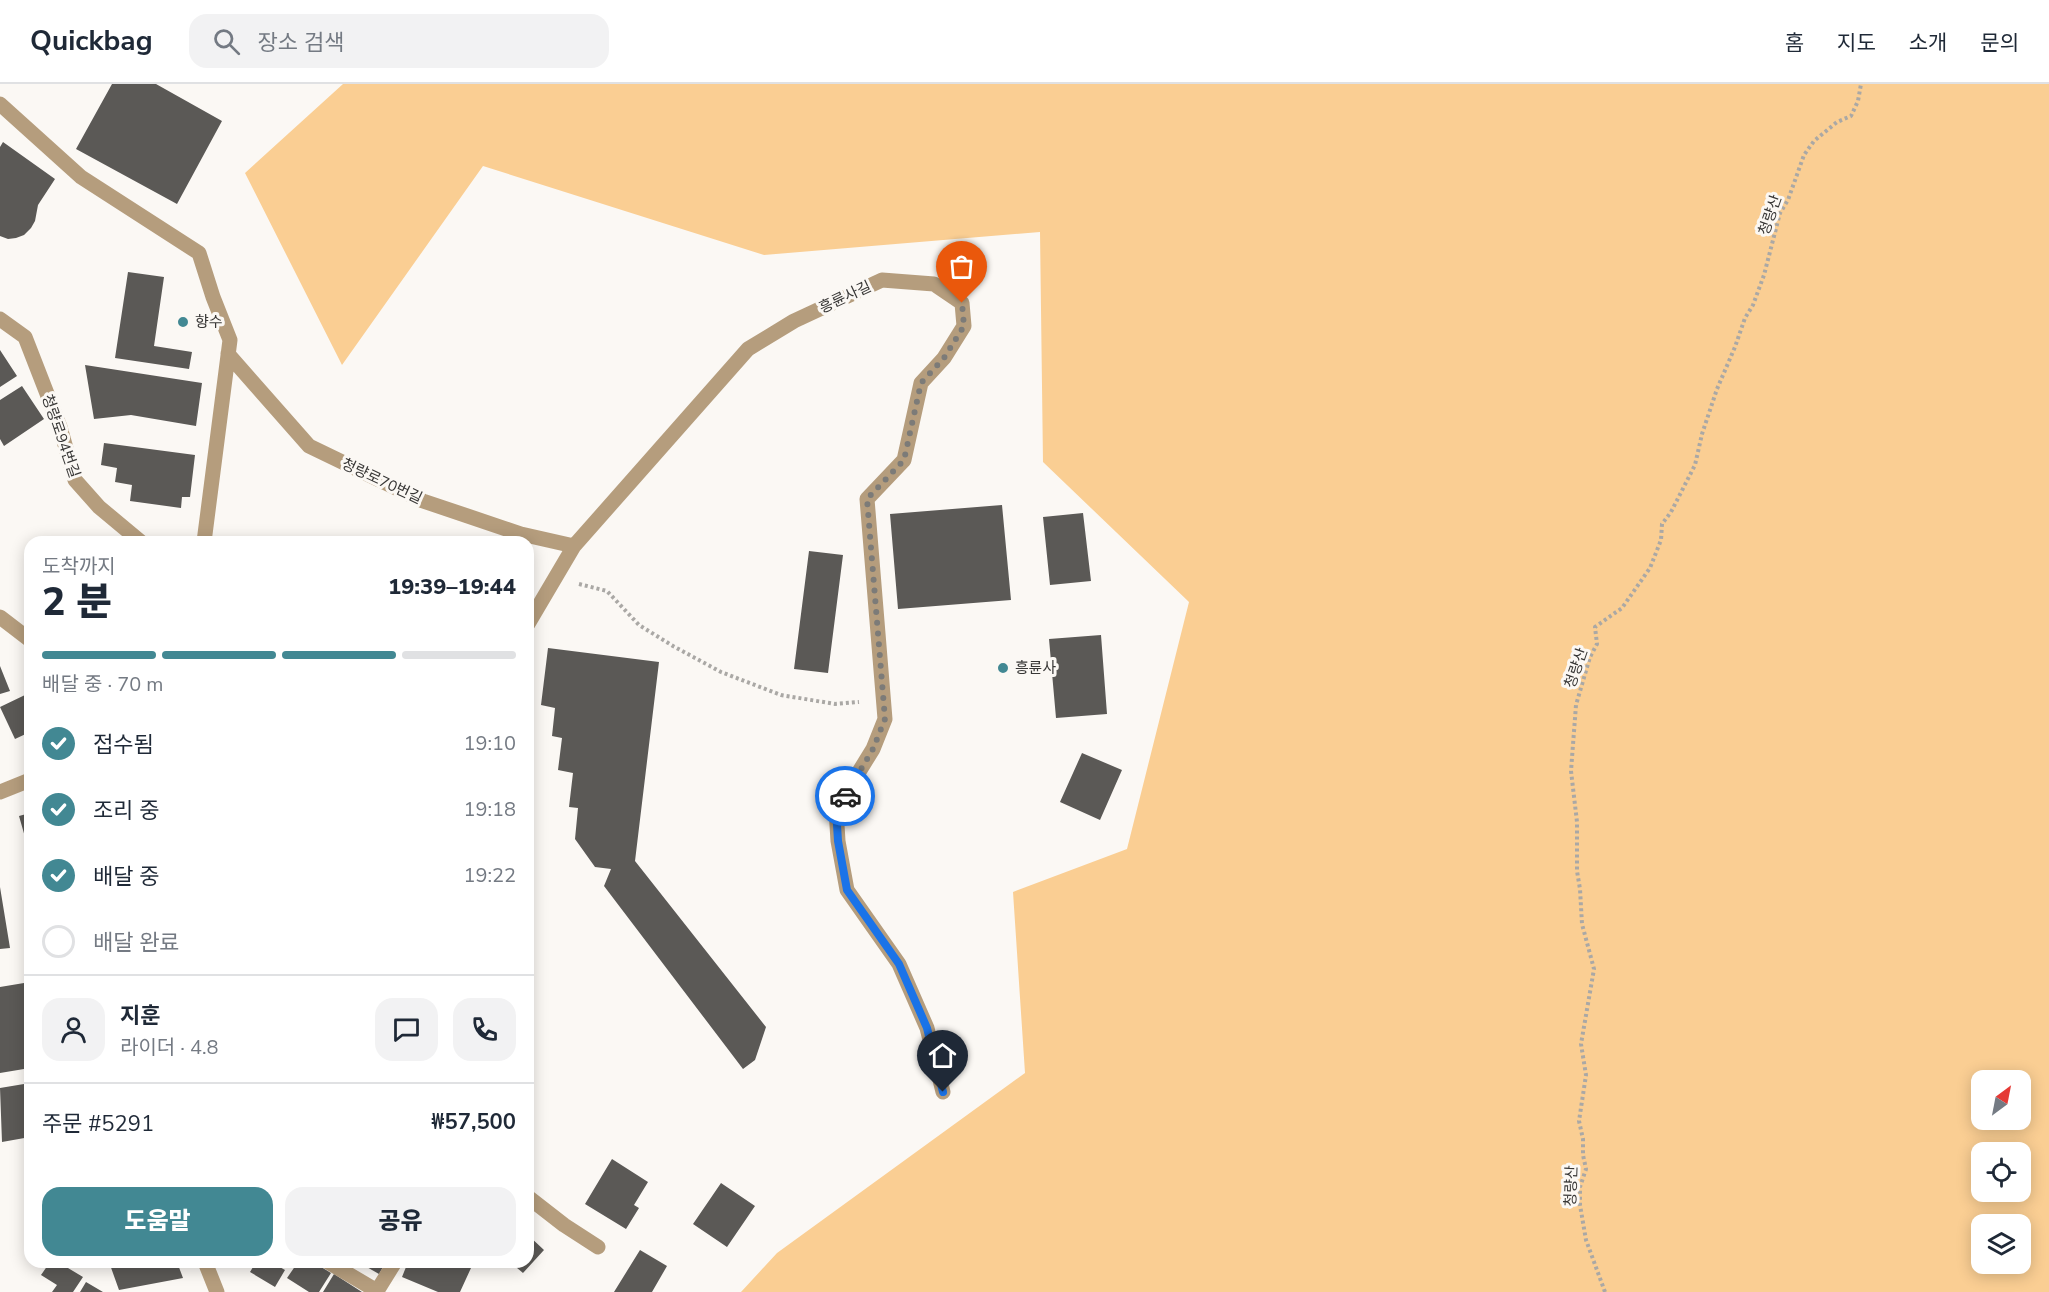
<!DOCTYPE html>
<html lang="ko">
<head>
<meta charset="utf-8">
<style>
	body { margin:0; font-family:"Nunito Sans","Noto Sans KR",sans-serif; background:#f2f2f3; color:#1f2937; height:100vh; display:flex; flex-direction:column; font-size:22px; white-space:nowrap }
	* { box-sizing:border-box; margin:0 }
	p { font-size:20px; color:#747a83 }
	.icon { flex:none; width:33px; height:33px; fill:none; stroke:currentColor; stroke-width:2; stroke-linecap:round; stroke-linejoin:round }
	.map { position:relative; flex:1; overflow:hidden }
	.sheet { position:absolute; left:24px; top:452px; width:510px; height:732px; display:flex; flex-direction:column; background:#fff; border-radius:18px; box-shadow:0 3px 15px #0003 }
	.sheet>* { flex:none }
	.needle { width:39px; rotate:32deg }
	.tools { position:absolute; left:1971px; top:986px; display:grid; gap:12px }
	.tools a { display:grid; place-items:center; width:60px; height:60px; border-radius:12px; background:#fff; box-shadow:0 3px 15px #0003; font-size:30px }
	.pin { position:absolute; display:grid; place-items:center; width:51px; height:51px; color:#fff; margin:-62px -26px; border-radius:50% 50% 50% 0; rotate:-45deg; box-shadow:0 0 6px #0007 }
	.pin .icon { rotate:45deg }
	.courier { position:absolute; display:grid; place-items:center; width:60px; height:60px; margin:-30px; border:4px solid #1a73e8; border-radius:50%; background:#fff; color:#222; box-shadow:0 2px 8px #0007 }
	.headline em { font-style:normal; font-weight:800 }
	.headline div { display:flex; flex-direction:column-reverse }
	.headline { display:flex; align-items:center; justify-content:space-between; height:102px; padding:0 18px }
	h1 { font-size:39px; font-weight:800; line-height:45px }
	.bar { display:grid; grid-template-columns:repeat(4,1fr); gap:9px 6px; align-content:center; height:72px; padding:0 18px }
	.bar i { height:8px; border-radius:4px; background:#e0e1e3 }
	.bar .active { background:#428893 }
	.bar p { grid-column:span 4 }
	.line { display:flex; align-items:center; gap:15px; padding:0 18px; border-top:2px solid #e0e1e3 }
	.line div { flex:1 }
	.round { display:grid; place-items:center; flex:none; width:63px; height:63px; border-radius:18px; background:#f2f2f3 }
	ol { padding:0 18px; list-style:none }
	li { display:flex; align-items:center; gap:18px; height:66px }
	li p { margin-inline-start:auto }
	li .icon { padding:6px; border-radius:50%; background:#428893; color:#fff; stroke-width:4 }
	li:last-child { color:#747a83 }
	li i { width:33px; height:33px; border:3px solid #e0e1e3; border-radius:50% }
	.action { display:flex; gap:12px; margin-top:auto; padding:12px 18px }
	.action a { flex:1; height:69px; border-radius:18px; background:#428893; color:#fff; font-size:24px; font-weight:800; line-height:69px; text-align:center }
	.action a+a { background:#f2f2f3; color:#1f2937 }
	header { display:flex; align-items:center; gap:36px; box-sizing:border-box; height:84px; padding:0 30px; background:#fff; border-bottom:2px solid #e0e1e3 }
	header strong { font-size:28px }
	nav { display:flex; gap:33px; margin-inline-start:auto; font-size:21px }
	.search { width:420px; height:54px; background:#f2f2f3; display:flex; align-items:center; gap:15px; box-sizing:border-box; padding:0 21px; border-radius:18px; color:#747a83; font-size:22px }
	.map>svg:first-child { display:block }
	.green { fill:#face93; fill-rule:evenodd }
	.building { fill:#5b5956 }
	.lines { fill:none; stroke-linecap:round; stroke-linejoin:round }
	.path { stroke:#aaa8a5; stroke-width:4; stroke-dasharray:3 3; stroke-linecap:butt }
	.minor { stroke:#b59d7d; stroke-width:15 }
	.done { stroke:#7c7b78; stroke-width:6; stroke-dasharray:0 10.8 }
	.route { stroke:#1a73e8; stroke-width:8 }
	.poi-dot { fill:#428893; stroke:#fbf8f4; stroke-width:2 }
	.labels { text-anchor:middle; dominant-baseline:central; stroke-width:6; stroke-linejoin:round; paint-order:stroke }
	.street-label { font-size:15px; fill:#383736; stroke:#fbf8f4 }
	.poi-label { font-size:15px; fill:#383736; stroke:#fbf8f4; text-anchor:start }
</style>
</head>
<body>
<header>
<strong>Quickbag</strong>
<div class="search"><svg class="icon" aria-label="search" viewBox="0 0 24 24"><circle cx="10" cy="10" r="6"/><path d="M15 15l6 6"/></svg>장소 검색</div>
<nav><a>홈</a><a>지도</a><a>소개</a><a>문의</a></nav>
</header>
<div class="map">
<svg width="2049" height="1208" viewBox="0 0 2049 1208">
	<rect width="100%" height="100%" fill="#fbf8f4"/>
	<path class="green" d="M343 0H2049V1208H741L777 1169 1025 989 1013 808 1127 765 1189 518 1043 378 1040 148 764 171 483 82 342 281 245 89ZM1982 996H2020V1035H1982ZM1982 1068H2020V1107H1982ZM1982 1140H2020V1179H1982Z"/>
	<path class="building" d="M112 0H156L222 37 177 120 76 65Z
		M3 58 55 95 38 121 35 137 31 144 24 151 16 154 8 155 0 152V63Z
		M128 188 164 193 154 262 192 268 189 285 115 274Z
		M0 266 17 292 0 303Z
		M85 281 202 299 196 342 131 331 94 335Z
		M22 302 44 335 4 362 0 355V316Z
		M104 359 195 371 190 413H182L181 424 130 417 132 401 115 398 117 384 101 381Z
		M1002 421 1011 516 898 525 890 430Z
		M1083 429 1091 497 1050 501 1043 433Z
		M809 467 843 471 828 589 794 585Z
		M1101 551 1107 630 1056 634 1049 555Z
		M548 564 659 578 635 777 766 943 755 976 743 985 604 802 611 785 595 783 575 755 578 724 569 723 573 689 558 686 562 654 552 652 555 624 541 621Z
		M0 582 10 607 0 610Z
		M25 611 30 612V648L15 655 0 623Z
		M1082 669 1122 686 1100 736 1060 718Z
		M30 729V767H29L19 732Z
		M0 803 10 864 0 865Z
		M30 898V984L0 989V903Z
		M30 999V1053L2 1058 0 1004Z
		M612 1075 648 1098 634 1121 639 1124 626 1145 585 1120Z
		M721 1099 755 1122 727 1163 693 1140Z
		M528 1151 544 1166 523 1189 510 1178H528Z
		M640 1166 667 1182 652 1208H614Z
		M50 1178H58L83 1193 73 1208H52L57 1201 41 1191Z
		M109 1178H177L183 1194 119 1206Z
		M256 1178H271L285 1186 275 1203 250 1188Z
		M298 1178H313L331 1189 319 1208H309L287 1194Z
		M358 1178H386L379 1190Z
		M408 1178H456L471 1184 460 1208H438L402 1193Z
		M334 1190 362 1208H323Z
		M86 1198 103 1208H80Z"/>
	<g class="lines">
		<path class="path" d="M579 500 607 507 639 541 673 562 721 588 781 611 835 620 859 618
			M1605 1208 1586 1156 1580 1121V1103L1586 1085 1583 1071V1055L1579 1037 1586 991 1581 960 1594 885 1582 840 1580 805 1577 787V738L1571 687 1576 621 1590 573 1597 560 1595 543 1622 524 1650 484 1661 456 1662 440 1671 428 1695 381 1702 350 1717 305 1735 263 1745 234 1753 221 1764 191 1780 129 1788 116 1804 71 1814 57 1837 38 1851 32 1858 17 1861 0"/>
		<path class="minor" d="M0 20 81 93 199 169 213 213 230 256 204 458
			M0 235 25 253 60 343 75 396 99 423 141 458
			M228 270 309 362 423 417 521 450 574 462
			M0 533 30 556
			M528 540 574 462 748 265 794 237 882 196 934 200 962 219 964 242 944 274 921 299 904 376 867 415 885 635 873 665 836 725 838 757 847 806 899 880 927 944 943 1008
			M0 708 30 696
			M528 1113 564 1141 598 1163
			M205 1178 217 1208
			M328 1178 377 1207 395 1178"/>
	</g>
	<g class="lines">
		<path class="done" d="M845 712 873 665 885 635 867 415 904 376 921 299 944 274 964 242 962 219"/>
		<path class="route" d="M845 712 836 725 838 757 847 806 899 880 927 944 943 1008"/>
	</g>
	<g class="poi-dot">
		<circle cx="183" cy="238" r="6"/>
		<circle cx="1003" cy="584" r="6"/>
	</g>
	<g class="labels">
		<g class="street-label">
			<text transform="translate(1770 131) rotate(-71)">청량산</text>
			<text transform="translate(845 213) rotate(-25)">흥륜사길</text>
			<text transform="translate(61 352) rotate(71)">청량로94번길</text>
			<text transform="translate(382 397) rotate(25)">청량로70번길</text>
			<text transform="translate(1576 584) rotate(-71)">청량산</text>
			<text transform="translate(1571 1102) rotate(-88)">청량산</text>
		</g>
		<g class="poi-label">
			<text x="195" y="238">향수</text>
			<text x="1015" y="584">흥륜사</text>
		</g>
	</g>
</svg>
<div class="tools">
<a><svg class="needle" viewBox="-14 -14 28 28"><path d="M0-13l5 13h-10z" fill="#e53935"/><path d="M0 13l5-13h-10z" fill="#747a83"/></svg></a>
<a><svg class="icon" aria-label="locate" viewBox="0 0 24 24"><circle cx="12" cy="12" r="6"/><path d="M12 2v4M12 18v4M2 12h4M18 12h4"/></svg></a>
<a><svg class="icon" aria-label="layers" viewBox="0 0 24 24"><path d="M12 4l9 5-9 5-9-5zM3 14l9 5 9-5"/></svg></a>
</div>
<div class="pin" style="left:962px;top:219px;background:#ea580c"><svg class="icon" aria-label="bag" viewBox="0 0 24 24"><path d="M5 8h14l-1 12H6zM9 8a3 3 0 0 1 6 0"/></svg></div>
<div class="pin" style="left:943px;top:1008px;background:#1f2937"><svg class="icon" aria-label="home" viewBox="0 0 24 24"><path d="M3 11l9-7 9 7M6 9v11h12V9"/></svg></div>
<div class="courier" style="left:845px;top:712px"><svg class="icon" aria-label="car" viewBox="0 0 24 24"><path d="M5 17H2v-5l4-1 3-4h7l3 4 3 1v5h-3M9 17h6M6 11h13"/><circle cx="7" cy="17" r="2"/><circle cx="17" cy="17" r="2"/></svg></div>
<section class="sheet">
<div class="headline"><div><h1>2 분</h1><p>도착까지</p></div><em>19:39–19:44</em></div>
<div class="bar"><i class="active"></i><i class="active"></i><i class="active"></i><i></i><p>배달 중 · 70 m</p></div>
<ol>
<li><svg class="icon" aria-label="check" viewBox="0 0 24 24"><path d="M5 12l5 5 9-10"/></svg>접수됨<p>19:10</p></li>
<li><svg class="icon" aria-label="check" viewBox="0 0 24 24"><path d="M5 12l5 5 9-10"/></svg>조리 중<p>19:18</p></li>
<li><svg class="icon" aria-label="check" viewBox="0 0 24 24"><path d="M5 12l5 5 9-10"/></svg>배달 중<p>19:22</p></li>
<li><i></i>배달 완료</li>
</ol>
<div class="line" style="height:108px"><a class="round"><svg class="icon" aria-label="person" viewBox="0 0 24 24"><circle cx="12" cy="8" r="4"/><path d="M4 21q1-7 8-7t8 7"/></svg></a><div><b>지훈</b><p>라이더 · 4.8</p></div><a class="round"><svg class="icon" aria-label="chat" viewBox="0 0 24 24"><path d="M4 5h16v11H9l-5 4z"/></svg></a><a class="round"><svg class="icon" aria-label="phone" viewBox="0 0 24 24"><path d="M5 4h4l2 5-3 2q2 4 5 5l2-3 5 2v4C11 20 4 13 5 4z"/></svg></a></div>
<div class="line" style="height:78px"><div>주문 #5291</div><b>₩57,500</b></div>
<div class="action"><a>도움말</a><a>공유</a></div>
</section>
</div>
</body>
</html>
